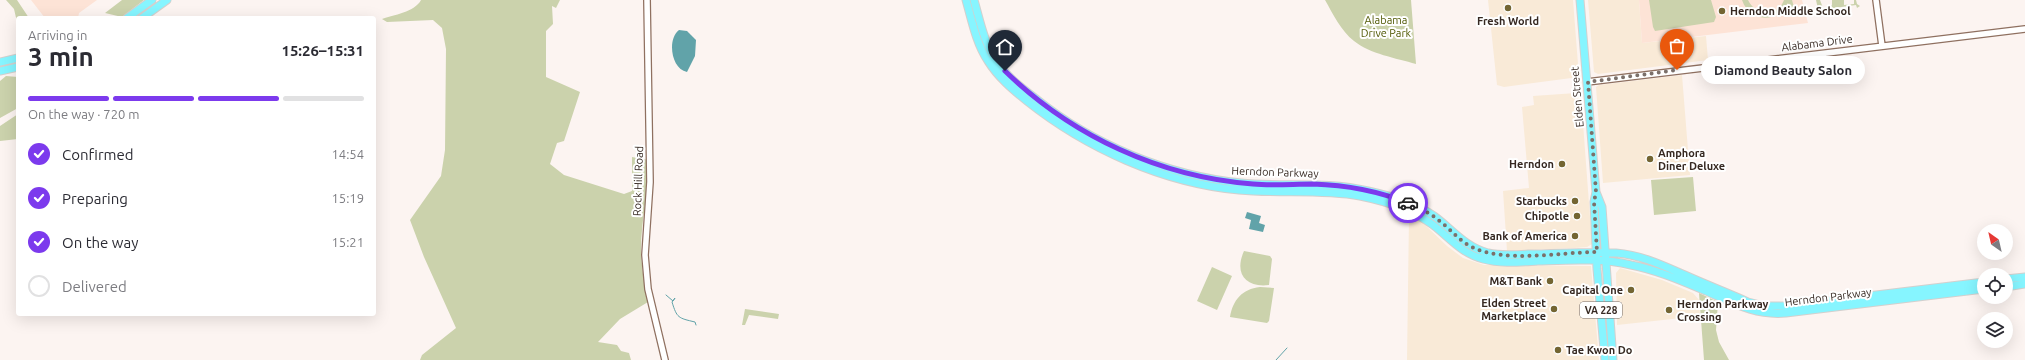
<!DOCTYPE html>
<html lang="en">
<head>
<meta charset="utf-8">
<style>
	body { margin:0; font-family:Ubuntu,sans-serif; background:#f7f7f7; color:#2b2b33; height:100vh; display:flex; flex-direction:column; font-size:15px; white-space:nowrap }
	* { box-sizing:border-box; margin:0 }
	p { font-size:13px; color:#7c7c81 }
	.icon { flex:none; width:22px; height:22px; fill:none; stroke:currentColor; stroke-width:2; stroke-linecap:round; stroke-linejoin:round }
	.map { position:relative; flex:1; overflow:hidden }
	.drawer { position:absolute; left:16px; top:16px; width:360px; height:300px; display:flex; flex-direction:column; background:#fff; border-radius:4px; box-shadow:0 4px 16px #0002 }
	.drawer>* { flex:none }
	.needle { width:26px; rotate:326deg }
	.fabs { position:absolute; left:1977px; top:224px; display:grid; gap:8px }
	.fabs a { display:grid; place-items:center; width:36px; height:36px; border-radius:50%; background:#fff; box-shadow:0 4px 16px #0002; font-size:20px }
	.pin { position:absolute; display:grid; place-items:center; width:34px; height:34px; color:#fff; margin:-41px -17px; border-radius:50% 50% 50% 0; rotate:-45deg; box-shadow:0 0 4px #0007 }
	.pin .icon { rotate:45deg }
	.courier { position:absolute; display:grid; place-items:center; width:40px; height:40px; margin:-20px; border:3px solid #7c3aed; border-radius:50%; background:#fff; color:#222; box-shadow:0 1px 5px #0007 }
	.bubble { position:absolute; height:28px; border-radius:14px; background:#fff; box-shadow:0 4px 16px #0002; font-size:13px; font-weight:700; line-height:28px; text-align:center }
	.summary em { font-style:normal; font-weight:700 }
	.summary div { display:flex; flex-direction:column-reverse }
	.summary { display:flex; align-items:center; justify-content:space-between; height:68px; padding:0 12px }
	h1 { font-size:26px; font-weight:700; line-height:30px }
	.bar { display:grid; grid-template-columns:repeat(4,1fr); gap:6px 4px; align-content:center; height:48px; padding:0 12px }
	.bar i { height:5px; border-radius:3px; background:#e1e1e2 }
	.bar .on { background:#7c3aed }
	.bar p { grid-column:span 4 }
	ol { padding:0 12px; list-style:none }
	li { display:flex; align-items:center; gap:12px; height:44px }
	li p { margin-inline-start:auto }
	li .icon { padding:4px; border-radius:50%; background:#7c3aed; color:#fff; stroke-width:4 }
	li:last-child { color:#7c7c81 }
	li i { width:22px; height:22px; border:2px solid #e1e1e2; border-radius:50% }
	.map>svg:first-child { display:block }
	.commercial { fill:#f9ead7 }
	.built { fill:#fde3d6 }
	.green { fill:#cbd2ac }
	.water { fill:#61a3a9 }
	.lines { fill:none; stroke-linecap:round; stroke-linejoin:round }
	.stream { stroke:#61a3a9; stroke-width:1 }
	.minor-casing { stroke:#8f7060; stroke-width:8 }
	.major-casing { stroke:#d3d0ce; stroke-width:9 }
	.minor { stroke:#fff; stroke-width:5.5 }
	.major { stroke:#86f5ff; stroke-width:7 }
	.done { stroke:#7b706a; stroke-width:4; stroke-dasharray:0 7.2 }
	.route { stroke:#7c3aed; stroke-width:5 }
	.poi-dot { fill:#736532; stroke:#fff; stroke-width:1.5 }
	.labels { text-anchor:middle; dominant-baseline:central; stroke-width:4; stroke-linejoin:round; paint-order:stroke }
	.shield { fill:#fff; stroke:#726964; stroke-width:1 }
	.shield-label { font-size:10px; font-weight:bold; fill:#362922 }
	.poi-label { font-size:11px; font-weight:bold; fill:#362922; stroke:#fff; text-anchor:end }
	.park-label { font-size:11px; fill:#525a06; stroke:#fff }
	.street-label { font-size:11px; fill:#362922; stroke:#fff }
</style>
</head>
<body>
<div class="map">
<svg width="2025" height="360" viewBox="0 0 2025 360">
	<rect width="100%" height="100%" fill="#fcf4f1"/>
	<path class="commercial" d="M1488 0H1573L1579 77 1504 87 1497 85Z
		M1588 0H1639L1642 43 1706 36 1708 60 1598 74 1594 72Z
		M1682 75 1690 175 1603 183 1596 87 1599 85Z
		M1576 93 1581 96 1592 244 1587 247 1574 248 1507 251 1503 191 1529 188 1522 107 1534 105 1533 96Z
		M1409 216 1422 222 1447 246 1463 258 1484 265 1591 266 1599 360H1407Z
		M1620 268 1662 280 1693 293 1699 300 1700 316 1617 325 1616 273Z"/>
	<path class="built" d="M31 0H97L79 13 78 18H45Z
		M1639 0H1802L1808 23 1642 43Z"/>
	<path class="green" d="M6 0H17L29 18H18L17 22 14 9Z
		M122 0H144L122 17 105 13Z
		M421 0H560L556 8 552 6 553 24 546 31V77L580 92 564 141 557 143 550 164 564 175 624 194 632 191V157L649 160C649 190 641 219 641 249 641 266 645 285 648 302L620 319 598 342 617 345 621 351 629 353 631 360H420L422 355 456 328 424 257 410 220 441 176 445 150 446 49 442 28 433 20 387 22 382 19C393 15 415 12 421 0Z
		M1325 0H1411L1416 64C1396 58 1370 54 1354 41 1341 31 1333 14 1325 0Z
		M1649 0H1711L1716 17 1714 22 1655 31 1653 27Z
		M1742 0H1748C1755 16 1778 17 1784 0H1792L1796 15H1791L1788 3C1777 23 1750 23 1742 0Z
		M1816 0H1820L1823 8 1832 5V0H1844V5L1854 4V0H1856L1857 4 1860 6 1857 8 1856 5 1819 10 1818 13 1815 10 1818 9Z
		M6 76 18 77V108L0 118V81Z
		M18 114V139L0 141V126Z
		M1693 177 1696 211 1654 215 1651 180Z
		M1244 251 1270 256 1272 259 1269 285C1245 288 1234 273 1244 251Z
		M1212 267 1232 276 1217 310 1197 301Z
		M1260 287 1274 288 1269 321 1267 323 1230 317C1233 300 1242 289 1260 287Z
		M1699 293 1718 302 1716 330 1719 342 1729 360H1704Z
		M745 309 779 314 778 319 749 315 745 325H742Z"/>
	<path class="water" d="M679 30 687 31 696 40 695 56 687 72C671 69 667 39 679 30Z
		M1247 212 1261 216 1259 223 1265 225 1263 232 1249 229 1251 220 1245 218Z"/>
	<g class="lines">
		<path class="stream" d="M666 295 673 301 675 298 672 302C677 318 678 318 695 322L696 325
			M1276 360 1287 348"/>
		<defs>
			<path id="minor" d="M647 0 650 182 645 255 648 289 665 360
				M1876 0 1882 46
				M1587 82 2025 29"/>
			<path id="major" d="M966 0C972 21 976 43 988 61 998 77 1012 89 1027 101 1086 148 1163 183 1239 190 1280 194 1320 189 1360 196 1385 201 1413 210 1433 225 1450 238 1461 253 1483 259 1501 264 1520 262 1538 261 1570 260 1601 258 1631 265 1657 270 1682 281 1706 291 1733 303 1756 316 1786 313L1984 289
				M974 0C980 21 984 43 997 62 1006 76 1022 88 1035 98 1093 145 1166 175 1241 183 1283 187 1326 181 1368 191 1391 196 1415 203 1434 216 1452 229 1465 247 1488 253 1501 256 1515 255 1528 254 1557 254 1587 251 1616 253 1642 255 1664 266 1687 276 1707 285 1728 293 1748 302L1764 306H1785L1984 282
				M1580 0 1596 192 1594 202 1597 269 1605 360
				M127 18 152 0
				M142 18 167 0
				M0 62 18 58
				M0 71 18 67
				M1596 192 1602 207 1613 360
				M2006 279 2025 277
				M2006 287 2025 284"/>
		</defs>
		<use href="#minor" class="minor-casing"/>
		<use href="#major" class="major-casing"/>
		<use href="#minor" class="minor"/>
		<use href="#major" class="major"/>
	</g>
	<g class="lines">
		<path class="done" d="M1408 203C1420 208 1432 214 1442 223 1452 231 1459 240 1470 246 1503 264 1560 252 1597 252L1594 202 1596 192 1588 82 1677 70"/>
		<path class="route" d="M1005 71C1072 136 1160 177 1253 184 1273 186 1293 184 1313 184 1346 185 1378 191 1408 203"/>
	</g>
	<g class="poi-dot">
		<circle cx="1508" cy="8" r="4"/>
		<circle cx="1722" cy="11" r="4"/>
		<circle cx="1650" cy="159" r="4"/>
		<circle cx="1562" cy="164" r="4"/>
		<circle cx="1575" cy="201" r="4"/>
		<circle cx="1577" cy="216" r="4"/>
		<circle cx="1575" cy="236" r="4"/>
		<circle cx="1550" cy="281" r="4"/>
		<circle cx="1631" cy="290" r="4"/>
		<circle cx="1554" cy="309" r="4"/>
		<circle cx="1669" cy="310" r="4"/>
		<circle cx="1558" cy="350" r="4"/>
	</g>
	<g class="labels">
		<rect class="shield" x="1580" y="302" width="42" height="16" rx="3"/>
		<g class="shield-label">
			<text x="1601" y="310">VA 228</text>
		</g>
		<g class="poi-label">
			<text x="1730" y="11" text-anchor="start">Herndon Middle School</text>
			<text x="1508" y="21" text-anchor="middle">Fresh World</text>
			<text x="1658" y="153" text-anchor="start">Amphora<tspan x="1658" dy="13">Diner Deluxe</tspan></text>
			<text x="1554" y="164">Herndon</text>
			<text x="1567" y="201">Starbucks</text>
			<text x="1569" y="216">Chipotle</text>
			<text x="1567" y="236">Bank of America</text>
			<text x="1542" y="281">M&amp;T Bank</text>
			<text x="1623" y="290">Capital One</text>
			<text x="1546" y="303">Elden Street<tspan x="1546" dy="13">Marketplace</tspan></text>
			<text x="1677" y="304" text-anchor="start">Herndon Parkway<tspan x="1677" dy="13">Crossing</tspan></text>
			<text x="1566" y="350" text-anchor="start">Tae Kwon Do</text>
		</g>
		<g class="park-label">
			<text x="1386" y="20">Alabama<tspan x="1386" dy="13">Drive Park</tspan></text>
		</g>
		<g class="street-label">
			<text transform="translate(1817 43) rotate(-7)">Alabama Drive</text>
			<text transform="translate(1577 97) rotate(-95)">Elden Street</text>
			<text transform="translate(1275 172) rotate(2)">Herndon Parkway</text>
			<text transform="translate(638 181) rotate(-88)">Rock Hill Road</text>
			<text transform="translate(1828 297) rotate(-7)">Herndon Parkway</text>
		</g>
	</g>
</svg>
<div class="fabs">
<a><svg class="needle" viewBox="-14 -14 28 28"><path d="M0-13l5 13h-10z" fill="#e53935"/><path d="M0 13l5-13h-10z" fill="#7c7c81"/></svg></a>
<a><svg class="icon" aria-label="locate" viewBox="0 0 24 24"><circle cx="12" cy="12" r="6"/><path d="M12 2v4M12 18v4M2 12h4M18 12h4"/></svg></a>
<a><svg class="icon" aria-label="layers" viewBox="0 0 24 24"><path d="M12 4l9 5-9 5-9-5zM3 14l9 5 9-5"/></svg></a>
</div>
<div class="pin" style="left:1677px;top:70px;background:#ea580c"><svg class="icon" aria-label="bag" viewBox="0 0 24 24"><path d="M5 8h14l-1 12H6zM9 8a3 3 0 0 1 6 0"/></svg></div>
<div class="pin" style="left:1005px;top:71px;background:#1f2937"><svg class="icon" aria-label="home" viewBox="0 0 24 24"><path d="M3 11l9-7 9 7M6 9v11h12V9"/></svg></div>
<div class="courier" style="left:1408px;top:203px"><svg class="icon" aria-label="car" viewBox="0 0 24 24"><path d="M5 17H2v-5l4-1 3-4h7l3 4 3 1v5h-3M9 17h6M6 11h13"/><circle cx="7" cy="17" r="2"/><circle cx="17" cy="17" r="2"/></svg></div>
<div class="bubble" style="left:1701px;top:56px;width:164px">Diamond Beauty Salon</div>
<section class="drawer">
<div class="summary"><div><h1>3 min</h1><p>Arriving in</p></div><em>15:26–15:31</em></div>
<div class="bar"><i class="on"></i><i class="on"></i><i class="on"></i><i></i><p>On the way · 720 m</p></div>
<ol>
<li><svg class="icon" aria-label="check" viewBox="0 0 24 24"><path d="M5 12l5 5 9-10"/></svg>Confirmed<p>14:54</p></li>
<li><svg class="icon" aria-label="check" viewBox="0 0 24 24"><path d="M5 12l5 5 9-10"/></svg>Preparing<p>15:19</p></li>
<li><svg class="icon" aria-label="check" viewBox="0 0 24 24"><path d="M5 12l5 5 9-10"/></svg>On the way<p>15:21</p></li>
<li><i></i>Delivered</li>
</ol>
</section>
</div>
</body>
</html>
